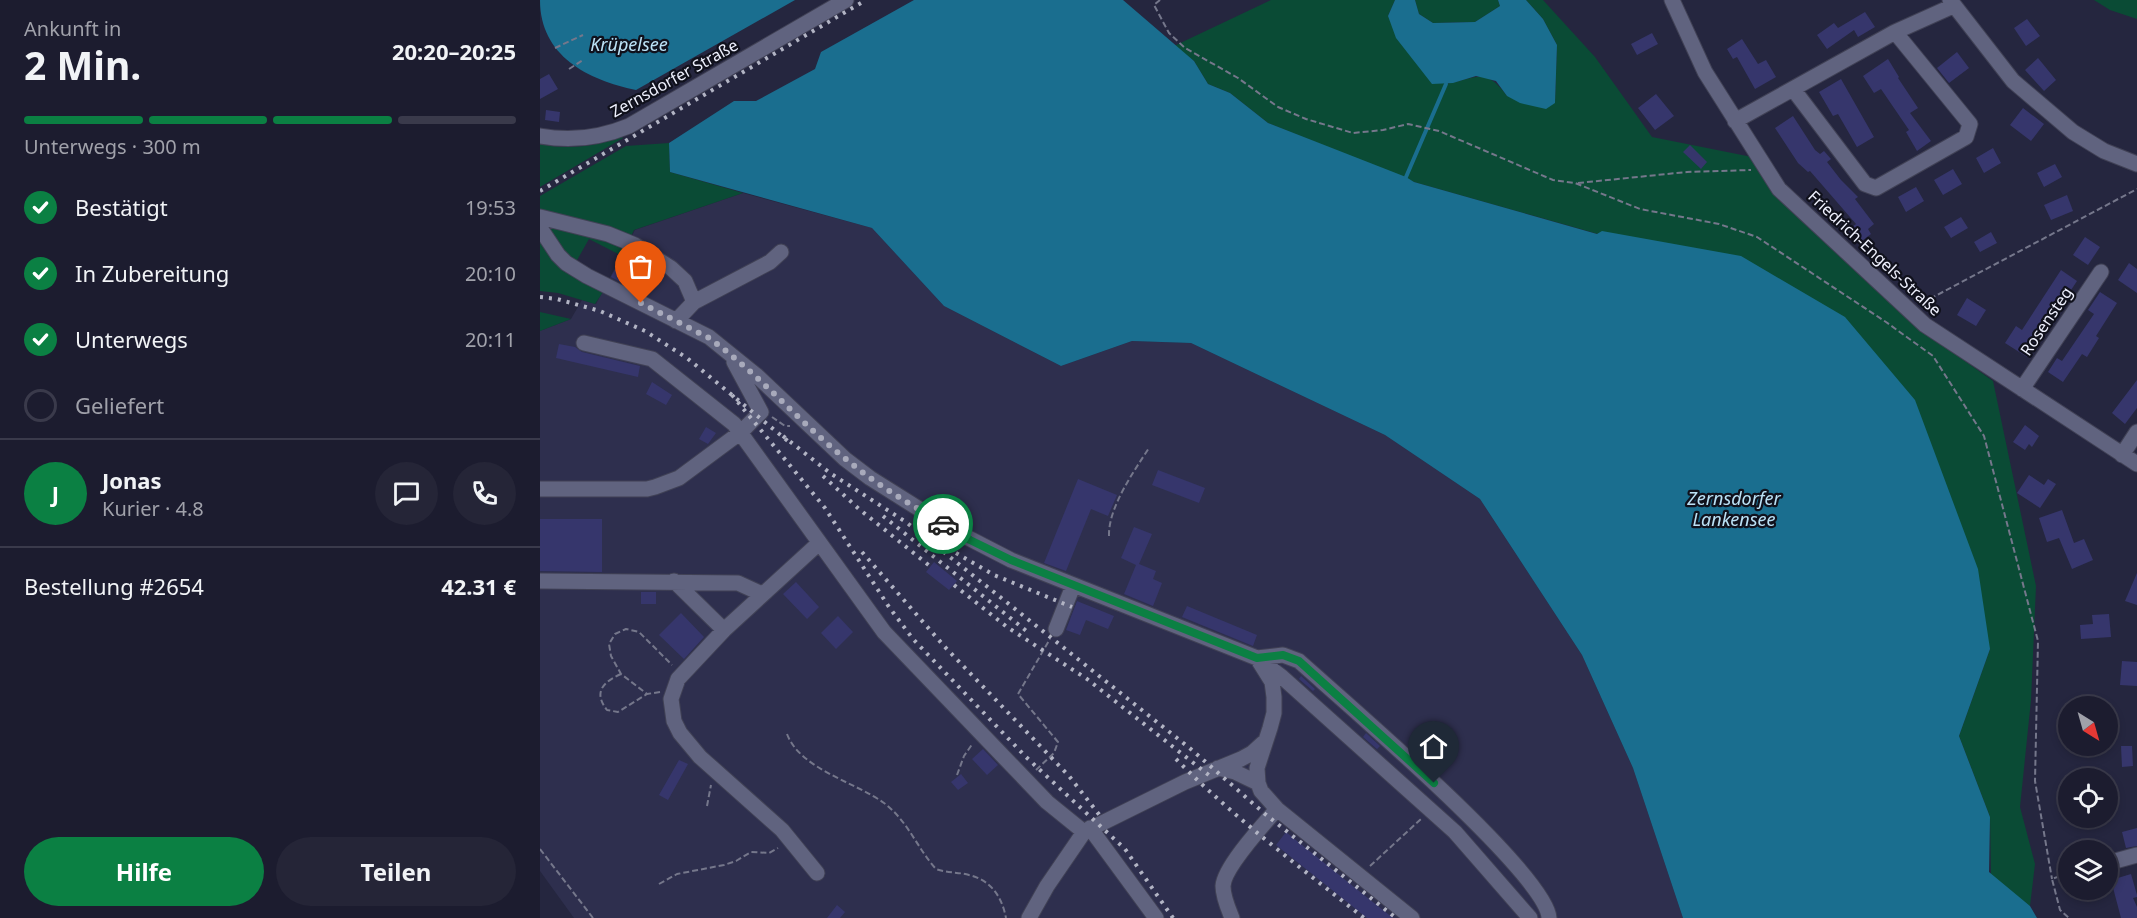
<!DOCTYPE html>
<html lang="de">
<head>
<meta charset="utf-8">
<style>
	body { margin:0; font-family:"Noto Sans",sans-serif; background:#252537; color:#f1f3f6; height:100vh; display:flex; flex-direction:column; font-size:22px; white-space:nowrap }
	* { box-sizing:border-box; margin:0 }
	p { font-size:20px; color:#a0a1aa }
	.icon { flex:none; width:33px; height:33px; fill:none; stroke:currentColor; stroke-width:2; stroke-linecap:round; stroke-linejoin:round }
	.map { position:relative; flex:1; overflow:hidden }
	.details { display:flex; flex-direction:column; background:#1c1c2f; width:540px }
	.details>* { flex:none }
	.needle { width:39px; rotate:143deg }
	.tools { position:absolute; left:1518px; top:696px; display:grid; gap:12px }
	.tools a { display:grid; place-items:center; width:60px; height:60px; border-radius:50%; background:#1c1c2f; box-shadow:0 3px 9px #0003,0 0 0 2px #3a3a4b; font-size:30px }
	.pin { position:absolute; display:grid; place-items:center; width:51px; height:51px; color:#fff; margin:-62px -26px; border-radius:50% 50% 50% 0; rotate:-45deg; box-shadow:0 0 6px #0007 }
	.pin .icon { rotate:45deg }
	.courier { position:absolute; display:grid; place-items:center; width:60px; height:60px; margin:-30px; border:4px solid #0b8043; border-radius:50%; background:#fff; color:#222; box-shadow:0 2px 8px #0007 }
	.summary em { font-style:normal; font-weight:700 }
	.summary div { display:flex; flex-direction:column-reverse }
	.summary { display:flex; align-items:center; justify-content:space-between; height:102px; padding:0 24px }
	h1 { font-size:39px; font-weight:700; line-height:45px }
	.bar { display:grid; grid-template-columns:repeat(4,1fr); gap:9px 6px; align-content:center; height:72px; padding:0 24px }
	.bar i { height:8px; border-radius:4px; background:#3a3a4b }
	.bar .selected { background:#0b8043 }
	.bar p { grid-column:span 4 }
	.line { display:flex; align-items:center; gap:15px; padding:0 24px; border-top:2px solid #3a3a4b }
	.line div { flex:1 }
	.round { display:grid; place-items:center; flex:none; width:63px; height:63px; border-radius:32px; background:#252537 }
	ol { padding:0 24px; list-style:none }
	li { display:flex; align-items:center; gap:18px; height:66px }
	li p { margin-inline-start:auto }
	li .icon { padding:6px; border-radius:50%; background:#0b8043; color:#fff; stroke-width:4 }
	li:last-child { color:#a0a1aa }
	li i { width:33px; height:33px; border:3px solid #3a3a4b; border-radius:50% }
	.action { display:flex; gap:12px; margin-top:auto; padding:12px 24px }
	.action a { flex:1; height:69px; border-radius:36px; background:#0b8043; color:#fff; font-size:24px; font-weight:700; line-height:69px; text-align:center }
	.action a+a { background:#252537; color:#f1f3f6 }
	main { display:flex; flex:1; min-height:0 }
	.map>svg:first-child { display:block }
	.built { fill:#2e2f4e }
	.green { fill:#0a4b35 }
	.water { fill:#1a6e8f }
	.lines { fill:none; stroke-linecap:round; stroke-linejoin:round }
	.stream { stroke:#1a6e8f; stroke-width:4 }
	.building { fill:#36366c }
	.minor-casing { stroke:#404155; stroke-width:17 }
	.path { stroke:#75778b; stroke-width:2; stroke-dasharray:6 3; stroke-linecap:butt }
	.minor { stroke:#60637f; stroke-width:15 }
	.rail { stroke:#b2b4c4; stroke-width:4; stroke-dasharray:3 6; stroke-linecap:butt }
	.done { stroke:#a8aabb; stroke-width:6; stroke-dasharray:0 10.8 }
	.route { stroke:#0b8043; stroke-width:8 }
	.labels { text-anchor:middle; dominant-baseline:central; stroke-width:4.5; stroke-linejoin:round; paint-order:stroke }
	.street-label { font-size:16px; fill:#eff1fe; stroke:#10111c }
	.water-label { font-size:18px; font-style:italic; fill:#bbe2f6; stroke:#10111c }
</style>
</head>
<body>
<main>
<section class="details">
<div class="summary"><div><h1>2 Min.</h1><p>Ankunft in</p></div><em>20:20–20:25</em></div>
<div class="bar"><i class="selected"></i><i class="selected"></i><i class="selected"></i><i></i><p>Unterwegs · 300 m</p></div>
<ol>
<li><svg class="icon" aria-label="check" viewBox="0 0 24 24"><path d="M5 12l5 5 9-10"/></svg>Bestätigt<p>19:53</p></li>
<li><svg class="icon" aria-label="check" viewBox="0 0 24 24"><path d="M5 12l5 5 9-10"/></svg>In Zubereitung<p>20:10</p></li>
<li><svg class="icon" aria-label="check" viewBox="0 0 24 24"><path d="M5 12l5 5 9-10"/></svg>Unterwegs<p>20:11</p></li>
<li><i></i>Geliefert</li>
</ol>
<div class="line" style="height:108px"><b class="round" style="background:#0b8043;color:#fff">J</b><div><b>Jonas</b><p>Kurier · 4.8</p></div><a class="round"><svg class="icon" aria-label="chat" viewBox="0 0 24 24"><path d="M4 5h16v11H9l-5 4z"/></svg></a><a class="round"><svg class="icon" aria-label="phone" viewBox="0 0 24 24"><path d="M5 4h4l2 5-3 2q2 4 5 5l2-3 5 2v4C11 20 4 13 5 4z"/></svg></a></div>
<div class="line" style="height:78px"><div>Bestellung #2654</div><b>42.31 €</b></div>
<div class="action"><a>Hilfe</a><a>Teilen</a></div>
</section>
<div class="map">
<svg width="1597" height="918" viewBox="0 0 1597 918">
	<rect width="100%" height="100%" fill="#25263f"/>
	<path class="built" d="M203 193 332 228 404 306 521 366 592 341 651 343 845 435 940 499 1042 655 1093 768 1143 918H34L0 871V331L31 319 42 300 56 304 95 230Z"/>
	<path class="green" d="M731 0H855L848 16 906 84C936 79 945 66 967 96L1015 103 1017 45 1003 19 986 0H1003L1055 57 1112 137 1212 157 1384 332 1453 381 1496 586 1491 700 1480 807 1495 864 1490 906 1451 877 1450 817 1419 736 1450 649 1058 234 874 182 728 123 690 93 668 84 654 61 634 46Z
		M875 0H958L960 6 935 22 893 23 879 14Z
		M1554 0H1597V19L1570 10Z
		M81 136 83 138 0 187V144C26 150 57 147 81 136Z
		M129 143 130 172 203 193 94 230 82 256 49 239 36 262 23 250 0 216V196L86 146Z
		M0 240 63 292 55 304 18 293 0 291Z
		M0 312 31 319 0 331Z"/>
	<path class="water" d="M0 0H255L96 90C48 80 0 56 0 0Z
		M374 0H583L654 61 668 84 690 93 728 123 866 177 874 182 1057 234 1062 231 1201 256 1305 317 1375 400 1438 569 1450 649 1419 736 1450 817 1449 872 1490 906 1497 918H1143L1093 768 1042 655 940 499 845 435 651 343 592 341 521 366 404 306 332 228 130 172 129 143 194 101H216L275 69 281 52Z
		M855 0H875L879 14 893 23 935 22 960 6 958 0H986L1003 19 1017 45 1015 103 1006 109 980 103 967 96 956 81 936 76 913 83 892 84 856 38 848 16Z"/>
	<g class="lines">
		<path class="stream" d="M866 177 906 84"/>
	</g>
	<path class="building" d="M1325 12 1335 27 1318 37 1314 30 1287 49 1277 35 1294 23 1298 28Z
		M1487 19 1500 36 1486 46 1474 28Z
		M1112 33 1118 44 1097 55 1091 44Z
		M1202 39 1218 64 1226 60 1236 77 1215 89 1197 57 1193 59 1187 49Z
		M1417 52 1429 68 1409 83 1397 68Z
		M1498 58 1516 80 1504 91 1485 70Z
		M1348 59 1359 77 1358 78 1378 108 1370 113 1391 141 1377 151 1366 132 1369 130 1341 89 1334 93 1323 76Z
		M9 74 18 89 0 99V79Z
		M1301 79 1334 137 1317 147 1298 114 1293 116 1279 92Z
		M1116 94 1134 116 1115 130 1098 108Z
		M1483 108 1504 124 1491 141 1470 125Z
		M6 110 20 112 19 122 5 120Z
		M1253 116 1275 150 1280 154 1284 151 1291 159 1287 162 1301 180 1318 197 1315 199 1334 224 1328 229 1331 234 1322 241 1312 227 1316 224 1270 171 1268 172 1258 163 1235 128Z
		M1150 145 1167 162 1161 169 1143 152Z
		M1453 148 1461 163 1444 173 1436 158Z
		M1515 164 1522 177 1504 187 1497 173Z
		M1413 169 1422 184 1403 195 1394 180Z
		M1376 187 1384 201 1366 212 1358 197Z
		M1527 195 1533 211 1511 220 1504 205Z
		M1421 217 1428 228 1411 238 1404 227Z
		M1451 232 1457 243 1440 252 1434 242Z
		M1545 237 1560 247 1548 265 1533 255Z
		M84 252 90 254 124 275 121 282 114 278 106 295 71 277Z
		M1589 263 1597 269V293L1578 280Z
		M1521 270 1537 281 1487 357 1465 343 1476 326 1482 330Z
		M1560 292 1577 303 1556 336 1559 338 1547 357 1542 354 1523 382 1508 372 1517 358 1522 361 1554 314 1548 310Z
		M1427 298 1446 310 1436 326 1417 315Z
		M19 344 35 347 42 352 100 366 98 377 16 358Z
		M1597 380V408L1585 424 1572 413Z
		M112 382 132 395 126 405 106 394Z
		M1485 425 1499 436 1492 447 1489 444 1485 450 1473 442Z
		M166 427 176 433 168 444 159 439Z
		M618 470 665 488 659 503 612 485Z
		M1489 475 1504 485 1508 479 1516 484 1500 508 1477 493Z
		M538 479 577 495 568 516 551 509 526 571 504 563Z
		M1522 510 1534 543 1544 539 1553 560 1532 569 1519 538 1507 542 1499 518Z
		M0 519H62V572L0 571Z
		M594 527 612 534 599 564 616 571 613 579 622 583 613 606 584 594 596 565 581 558Z
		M394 562 417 581 409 590 386 572Z
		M1597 573V605L1585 601Z
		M256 582 279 607 267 619 243 594Z
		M101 592H116V604H101Z
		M537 601 574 616 568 629 546 620 540 635 526 630Z
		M647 606 717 635 713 646 642 617Z
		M141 613 164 637 144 659 119 635Z
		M1569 614 1571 637 1541 639 1540 625 1553 624 1552 615Z
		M298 616 313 632 296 649 281 633Z
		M1582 661 1597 662V686L1580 685Z
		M761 676 775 689 773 691 759 679Z
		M826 733 840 746 837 749 823 737Z
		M1581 746H1592L1593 766 1582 767Z
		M443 749 458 765 447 775 432 759Z
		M139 760 148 764 128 800 119 795Z
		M421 774 428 783 418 790 411 782Z
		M1597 828V846L1586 848 1582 832Z
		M746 832 824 895 853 918H827L736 845Z
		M1591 874 1597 895V897L1593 898 1597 907V918H1581L1571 880Z
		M297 905 305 912 300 918H287Z"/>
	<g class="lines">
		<defs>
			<path id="minor" d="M1132 0 1165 72 1239 189 1385 325 1597 464
				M1410 0 1473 81 1533 132 1564 151 1597 164
				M1253 89 1325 184 1336 188 1426 137 1430 124 1355 32
				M1195 121 1355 32 1413 6
				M0 136C32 142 60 138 89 126L306 0
				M0 217 68 234 95 245 131 268 145 281 154 302 136 321
				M0 228 18 255 26 263 47 276 169 337 216 375 305 459 330 478 411 529 471 560 717 658 742 677 915 832 990 918
				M154 302 230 262 241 252
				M44 343 112 359 194 424 344 632 507 802 544 832
				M1482 389 1561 272
				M1582 455 1597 432
				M0 489H107L115 487 139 478 201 432 221 412 194 362
				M0 581 198 583 222 594
				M134 581 184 630
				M516 629 533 586
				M678 768 695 772 718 783
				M550 828 616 918
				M1568 863 1597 855
				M277 873 242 830 160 757 140 733 134 721 131 699 138 679 184 630 279 543
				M489 918 507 886 544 832 645 782 701 759 712 753 723 743
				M692 918C688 908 683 897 683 886 684 867 724 824 737 809
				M872 918 737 809 721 791 718 783 717 768 730 728 734 713V697L732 682 717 658 743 655 759 661C801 699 1008 875 1009 918"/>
		</defs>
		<use href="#minor" class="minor-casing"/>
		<path class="path" d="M620 0 614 5 629 33 645 48 698 78 738 107 766 119 813 133 843 130 868 124 899 131 1013 180 1035 183 1100 209 1179 224 1217 237 1346 322 1393 356 1444 436 1498 641 1495 781 1512 879
			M15 48 43 35
			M29 69 43 60
			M1038 183 1147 172 1211 170
			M1382 303 1597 189
			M232 417 245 426H250
			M569 536C568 508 594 471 609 448
			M81 674C63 682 53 692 67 710L78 712 107 694
			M120 692 107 694 81 674 71 656 69 644 75 634 86 629 99 632 132 665
			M247 734C260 769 315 782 344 803 368 821 377 848 396 869 407 873 418 872 429 875 451 880 462 897 466 918
			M496 770 514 753 518 742 478 694 510 639
			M417 775 424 756 433 743
			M167 806 171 785
			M0 849 53 918
			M830 866 881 819
			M1528 873 1512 879 1520 910 1529 918
			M119 884 137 874 184 865 196 861 211 852 229 853 238 848"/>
		<use href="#minor" class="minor"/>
		<path class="rail" d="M0 191 326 0
			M0 297 17 299 60 311 105 331 147 358 249 442
			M192 395 285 508 349 607 373 639 486 757 585 849 633 918
			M243 436 290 473 366 522 652 750 725 814 856 918
			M283 476 319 509 391 567
			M343 516 489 633
			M322 552 404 646 529 776 561 817
			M416 553 454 575 532 607
			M414 585 467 627 547 679 670 776
			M636 759C694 818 760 867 824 918"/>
	</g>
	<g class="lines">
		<path class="done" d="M101 303 169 338C219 374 259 422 307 460 337 485 370 504 403 524"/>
		<path class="route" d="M403 524 430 540 471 560 717 658 743 655 759 661 894 783"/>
	</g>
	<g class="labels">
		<g class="street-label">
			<text transform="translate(134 78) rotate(-29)">Zernsdorfer Straße</text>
			<text transform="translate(1335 253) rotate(43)">Friedrich-Engels-Straße</text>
			<text transform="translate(1506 321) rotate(-56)">Rosensteg</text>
		</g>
		<g class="water-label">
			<text x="89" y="44">Krüpelsee</text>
			<text x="1194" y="498">Zernsdorfer<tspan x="1194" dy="21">Lankensee</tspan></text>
		</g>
	</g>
</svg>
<div class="tools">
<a><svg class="needle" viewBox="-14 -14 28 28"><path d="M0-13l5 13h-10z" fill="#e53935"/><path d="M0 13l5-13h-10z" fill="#a0a1aa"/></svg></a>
<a><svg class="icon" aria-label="locate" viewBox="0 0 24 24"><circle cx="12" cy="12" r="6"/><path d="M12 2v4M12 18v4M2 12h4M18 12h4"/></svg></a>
<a><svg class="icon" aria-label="layers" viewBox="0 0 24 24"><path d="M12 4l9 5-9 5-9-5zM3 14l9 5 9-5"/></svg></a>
</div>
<div class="pin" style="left:101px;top:303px;background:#ea580c"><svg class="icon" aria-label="bag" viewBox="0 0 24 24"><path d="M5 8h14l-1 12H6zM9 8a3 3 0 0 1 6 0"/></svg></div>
<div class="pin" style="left:894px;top:783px;background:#1f2937"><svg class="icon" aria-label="home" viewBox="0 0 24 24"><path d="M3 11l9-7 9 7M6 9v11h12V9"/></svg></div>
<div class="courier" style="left:403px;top:524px"><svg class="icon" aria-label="car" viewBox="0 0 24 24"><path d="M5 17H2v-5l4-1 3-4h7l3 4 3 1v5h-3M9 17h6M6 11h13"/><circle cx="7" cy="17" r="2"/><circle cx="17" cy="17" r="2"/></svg></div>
</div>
</main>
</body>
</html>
